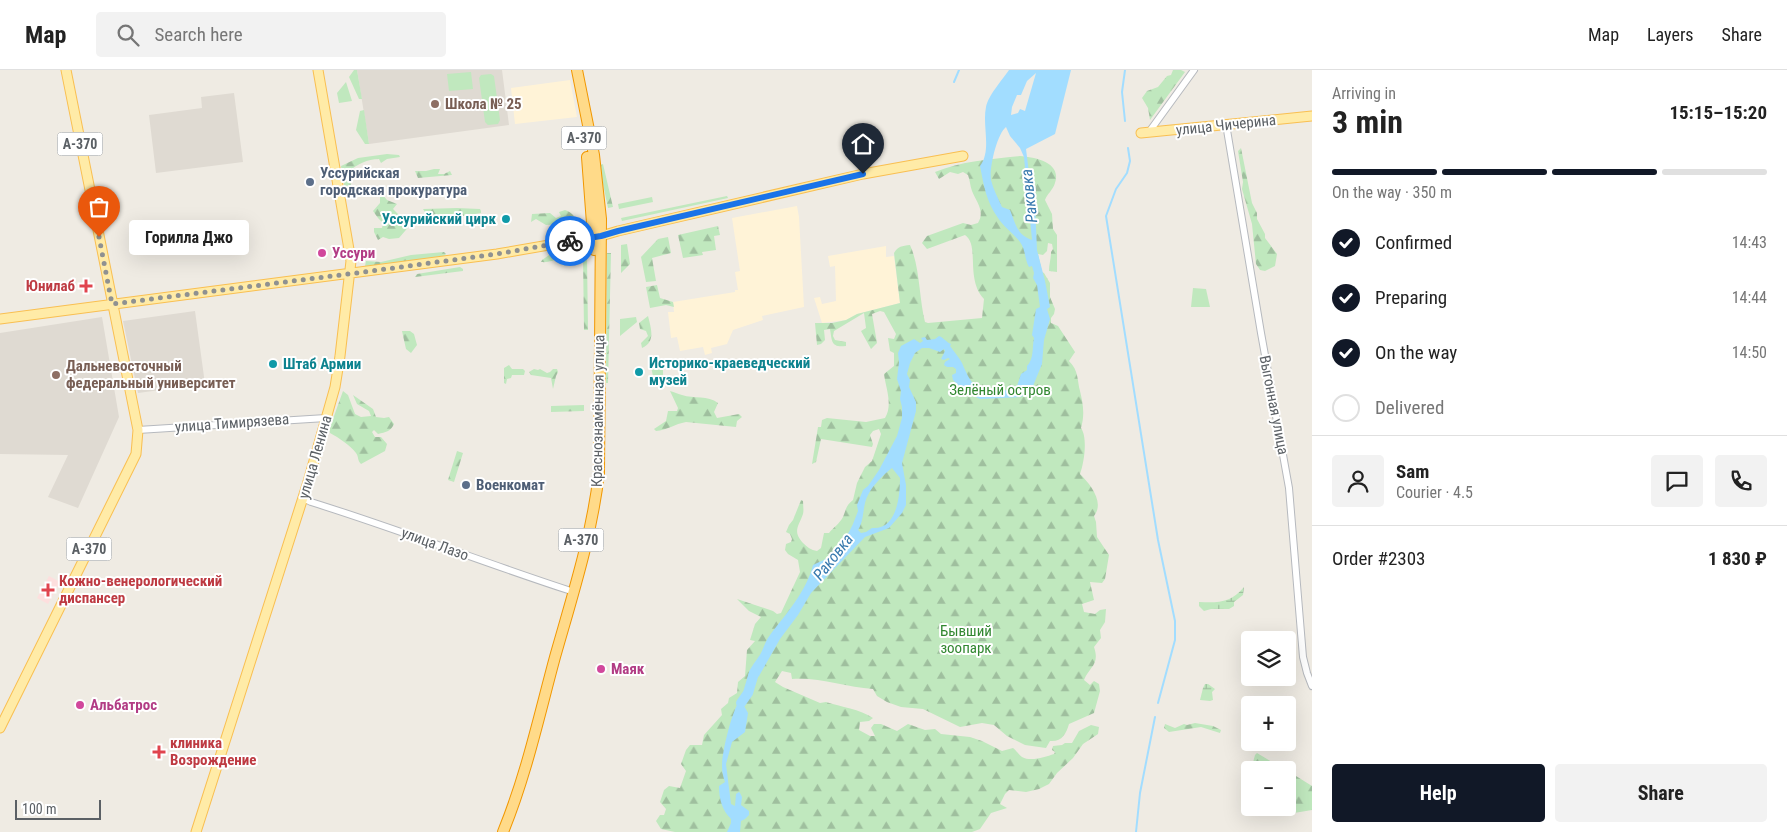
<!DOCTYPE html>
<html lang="en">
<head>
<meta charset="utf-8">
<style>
	body { margin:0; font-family:"Roboto Condensed",sans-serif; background:#f2f2f2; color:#222; height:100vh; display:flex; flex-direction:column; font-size:19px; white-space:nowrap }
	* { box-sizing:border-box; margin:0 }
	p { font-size:16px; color:#767676 }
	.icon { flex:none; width:28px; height:28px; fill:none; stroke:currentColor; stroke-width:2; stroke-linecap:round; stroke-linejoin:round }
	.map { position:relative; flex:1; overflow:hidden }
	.panel { display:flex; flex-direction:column; background:#fff; width:475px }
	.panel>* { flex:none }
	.controls { position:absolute; left:1241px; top:561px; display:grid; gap:10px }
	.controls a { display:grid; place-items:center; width:55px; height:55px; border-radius:5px; background:#fff; box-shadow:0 5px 20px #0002; font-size:25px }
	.scale { position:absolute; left:15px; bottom:12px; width:86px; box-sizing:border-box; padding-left:5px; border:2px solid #5b6065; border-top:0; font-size:14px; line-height:18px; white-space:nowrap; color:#5b6065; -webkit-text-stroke:4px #fff; paint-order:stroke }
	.pin { position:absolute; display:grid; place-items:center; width:42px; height:42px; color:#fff; margin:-51px -21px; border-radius:50% 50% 50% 0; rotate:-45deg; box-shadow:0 0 5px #0007 }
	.pin .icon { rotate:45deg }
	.courier { position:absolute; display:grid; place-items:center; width:50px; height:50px; margin:-25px; border:4px solid #1a73e8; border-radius:50%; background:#fff; color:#222; box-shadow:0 1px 6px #0007 }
	.bubble { position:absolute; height:35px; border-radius:5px; background:#fff; box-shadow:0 5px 20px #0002; font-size:16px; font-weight:700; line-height:35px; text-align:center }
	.overview em { font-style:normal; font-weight:700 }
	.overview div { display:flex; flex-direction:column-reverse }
	.overview { display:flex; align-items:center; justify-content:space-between; height:85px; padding:0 20px }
	h1 { font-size:32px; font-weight:700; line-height:38px }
	.bar { display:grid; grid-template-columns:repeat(4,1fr); gap:8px 5px; align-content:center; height:60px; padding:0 20px }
	.bar i { height:6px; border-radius:4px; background:#e0e0e0 }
	.bar .active { background:#111827 }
	.bar p { grid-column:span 4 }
	.line { display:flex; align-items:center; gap:12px; padding:0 20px; border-top:1px solid #e0e0e0 }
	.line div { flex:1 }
	.round { display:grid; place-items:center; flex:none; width:52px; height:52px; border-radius:5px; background:#f2f2f2 }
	ol { padding:0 20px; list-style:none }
	li { display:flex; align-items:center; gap:15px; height:55px }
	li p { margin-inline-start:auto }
	li .icon { padding:5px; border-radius:50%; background:#111827; color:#fff; stroke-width:4 }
	li:last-child { color:#767676 }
	li i { width:28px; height:28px; border:2px solid #e0e0e0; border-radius:50% }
	.primary-button { display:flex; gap:10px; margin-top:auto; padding:10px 20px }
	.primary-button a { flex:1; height:58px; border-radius:5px; background:#111827; color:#fff; font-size:20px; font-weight:700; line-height:58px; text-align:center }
	.primary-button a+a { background:#f2f2f2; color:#222 }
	header { display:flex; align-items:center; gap:30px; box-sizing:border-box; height:70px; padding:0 25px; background:#fff; border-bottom:1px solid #e0e0e0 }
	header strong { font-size:24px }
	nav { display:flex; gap:28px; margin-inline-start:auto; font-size:18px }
	.search { width:350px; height:45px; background:#f2f2f2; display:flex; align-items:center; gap:12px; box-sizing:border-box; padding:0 18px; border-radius:5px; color:#767676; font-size:19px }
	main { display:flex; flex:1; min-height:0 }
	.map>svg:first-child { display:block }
	.commercial { fill:#fff3d7 }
	.education { fill:#dfdad2 }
	.medical { fill:#fddfde }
	.green { fill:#c0e8be }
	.forest { fill:url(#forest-firs) }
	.wetland { fill:url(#wetland-marsh) }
	.water { fill:#a2ddff; fill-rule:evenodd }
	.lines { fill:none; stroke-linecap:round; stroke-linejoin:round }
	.stream { stroke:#a2ddff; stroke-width:2 }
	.river { stroke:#a2ddff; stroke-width:10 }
	.minor-casing { stroke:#b6b9be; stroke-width:8 }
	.major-casing { stroke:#f9bf51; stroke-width:11 }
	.highway-casing { stroke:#f19700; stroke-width:12 }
	.minor { stroke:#fff; stroke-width:6 }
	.major { stroke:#ffeba7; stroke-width:9 }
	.highway { stroke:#ffda89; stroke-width:10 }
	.done { stroke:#8f9191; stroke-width:5; stroke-dasharray:0 9 }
	.route { stroke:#1a73e8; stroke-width:6 }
	.education-dot { fill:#8d6e63; stroke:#fff; stroke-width:2 }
	.service-dot { fill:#5c6f8a; stroke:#fff; stroke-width:2 }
	.culture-dot { fill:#0f9aa8; stroke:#fff; stroke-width:2 }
	.hotel-dot { fill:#d1479c; stroke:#fff; stroke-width:2 }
	.health-dot { fill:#e0444e; stroke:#fff; stroke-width:2 }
	.labels { text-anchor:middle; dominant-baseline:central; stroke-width:4; stroke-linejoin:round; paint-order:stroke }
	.shield { fill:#fff; stroke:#8c9093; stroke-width:1 }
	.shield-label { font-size:14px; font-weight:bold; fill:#5b6065 }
	.education-label { font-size:15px; font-weight:bold; fill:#785e54; stroke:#fff; text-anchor:start }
	.street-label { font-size:15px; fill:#5b6065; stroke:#fff }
	.service-label { font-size:15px; font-weight:bold; fill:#4e5e75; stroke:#fff; text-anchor:start }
	.culture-label { font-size:15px; font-weight:bold; fill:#0d838f; stroke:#fff; text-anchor:start }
	.hotel-label { font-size:15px; font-weight:bold; fill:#b23c85; stroke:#fff; text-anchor:start }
	.health-label { font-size:15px; font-weight:bold; fill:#be3a42; stroke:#fff; text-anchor:start }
	.park-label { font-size:15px; fill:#318730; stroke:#fff }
	.water-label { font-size:16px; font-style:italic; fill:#3779ae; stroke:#fff }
</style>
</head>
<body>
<header>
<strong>Map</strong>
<div class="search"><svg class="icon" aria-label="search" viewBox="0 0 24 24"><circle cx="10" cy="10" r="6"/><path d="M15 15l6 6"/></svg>Search here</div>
<nav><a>Map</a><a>Layers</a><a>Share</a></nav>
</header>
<main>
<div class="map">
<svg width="1312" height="762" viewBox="0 0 1312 762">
	<defs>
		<pattern id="forest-firs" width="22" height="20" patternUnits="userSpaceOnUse" patternTransform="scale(1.25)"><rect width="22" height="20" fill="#c0e8be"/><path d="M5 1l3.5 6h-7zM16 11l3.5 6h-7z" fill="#9fbf9e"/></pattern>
		<pattern id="wetland-marsh" width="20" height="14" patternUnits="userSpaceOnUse" patternTransform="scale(1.25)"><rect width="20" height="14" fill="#c0e8be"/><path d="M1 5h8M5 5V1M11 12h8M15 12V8" fill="none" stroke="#9fbf9e"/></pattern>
	</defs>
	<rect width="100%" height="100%" fill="#efebe3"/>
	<path class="commercial" d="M570 10 577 47 515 54 511 18Z
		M797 136 799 147 804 237 762 246 763 250 733 260 727 274 711 278 712 283 705 285 703 277 680 281 677 267 671 268 668 242H674L673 232 735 222V220H738L735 202 740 201 732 148Z
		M886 176V187L894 186 900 233 857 244 846 250 822 253 814 228 820 227 822 234 836 231 835 196 830 197 828 186Z"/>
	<path class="education" d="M357 0H502L509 55 369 74Z
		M234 23 243 92 156 103 149 45 202 38 201 27Z
		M195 241 205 314 138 323 123 251Z
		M102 247 119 347 78 438 48 427 68 385 0 384V263Z"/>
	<path class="medical" d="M49 506 60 512 48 534 37 528Z"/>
	<path class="green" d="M354 0H357L362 29H359L349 7Z
		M471 2 473 19 449 21 447 4Z
		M491 4 494 6 500 50 498 54 488 55 485 52 479 8 481 5Z
		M346 12 352 31 339 33 337 23Z
		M364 40 369 74H365L356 60 360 41Z
		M727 126 728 128 622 151 621 148Z
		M652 127 653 132 619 139 618 134Z
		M1193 218 1206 219 1210 237H1191Z
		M649 287H656L663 291V305L654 311Z"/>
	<path class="forest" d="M1173 0H1181L1185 2 1150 50 1148 38 1142 28 1147 21 1158 17 1167 6 1171 5Z
		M1241 78 1252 133 1257 143V149L1265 164V168L1277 184 1275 196 1265 201 1260 200 1256 194 1252 154 1242 119 1243 112 1238 81Z
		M387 84 399 85 400 87 387 89 381 93 379 89C367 89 358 94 349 101L352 123 346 127 341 96 358 88Z
		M1020 86C1034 87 1062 92 1055 113 1053 120 1047 124 1045 130L1052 144 1053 159 1057 165V202L1049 201C1049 194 1051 189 1051 182L1053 179 1052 174 1048 173 1047 181 1043 185 1038 184 1042 202 1044 203 1050 213V227L1055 239 1054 244 1051 248V253L1058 256 1075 282 1069 291C1079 301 1077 310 1080 321 1083 333 1085 345 1081 358 1088 368 1084 393 1080 404 1090 414 1105 432 1094 446L1096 452 1097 467 1109 485 1105 509 1102 513 1090 512 1094 530 1082 534 1084 542 1095 544 1100 540 1106 539 1105 552 1100 560 1101 568 1094 577C1100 595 1090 596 1084 610L1090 615 1094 611 1099 614 1100 621 1094 643 1069 654C1066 664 1062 672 1050 671L1046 678 1025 675 1007 666 994 655 982 653 960 657 923 639 901 637 887 632 877 626 873 619C846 617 819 607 792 609L791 603 782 601 775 612 783 617 820 633 826 632C841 637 860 639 873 648L869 651 860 652 859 660 870 666H875L871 658 874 654H881L897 661 908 654 925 660 935 659 941 664 970 667 982 671 1002 681 1013 678C1016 680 1019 685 1022 687 1031 692 1045 687 1054 684L1055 682 1052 680 1053 676 1062 675 1065 673H1072L1079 661 1091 655 1099 657 1098 664 1083 674 1073 688 1057 703 1049 714 1039 719 1026 722 1009 720 1005 724 1000 734 1007 738 991 743 980 759 972 762H675L661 759 656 751 660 745H664L666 739 660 732 664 720 669 716 680 718 686 701 681 694 686 680 690 675H702L704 665 722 645 721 639 728 633 729 628 737 623 738 612 745 606 747 580 755 571 750 570 755 554 761 547 749 541 737 529 773 541 777 544 781 543 800 502 798 490 788 484 785 480 786 474 791 472 792 469 790 464 786 462 789 455 793 450 801 430 803 431C803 435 804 440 803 444 799 456 792 461 803 473 807 477 811 480 817 481L821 478 824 463H829C833 458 840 453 843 447 846 440 846 435 853 430L857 413 865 397 872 391 881 364 879 359 873 361 870 365 873 374 872 377 821 369 816 392 812 394 818 357H821L822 350 827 348 866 352 885 348C893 335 886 319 884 304L894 296V283L890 281 888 268 894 269 896 264 884 242 880 241 872 244 877 273 871 279 861 261 866 258 864 243 834 261 833 266 835 270 846 272V276C831 278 832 271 830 259L824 260 825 270 821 274 817 275 815 253H832L846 250 857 244 900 233 894 183C898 176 902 176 910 175 920 197 919 228 925 252L928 253 982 248 984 229C965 209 980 175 965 165L927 179 922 173 927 166 963 153 971 155 978 153C985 141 977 133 972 121 970 116 970 110 968 105L963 102 958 104 950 102 939 109 935 102C961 91 992 89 1020 86Z
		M603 94 613 137 608 138 599 95Z
		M434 99H440L438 104H444L450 101 452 105 418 108 415 101H426Z
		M383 125 387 130 397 134 393 139 401 147C409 146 416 142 423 148L420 152 411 154 399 168 389 169 383 167 378 170 374 162V158H382L383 153 378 148 373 141 380 133V127Z
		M457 138 480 139 481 141V143L464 146H450L442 150H434L426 144 423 139Z
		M565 140C574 143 580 152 577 161L568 164 570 168 564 169 562 165 569 157 568 152 565 150 561 154 546 155 536 149 531 152 532 144 550 143 556 148 561 146 559 142Z
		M718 156 720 165 714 166 716 180 702 182 703 185 683 188 678 165Z
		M668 167 671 183 652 188 656 211 646 212 641 187 658 169Z
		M627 174 630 194 621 203V175Z
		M555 181 562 186 568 181 577 185H568L565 196 561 190C554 189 550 193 541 192L542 190Z
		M444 182 446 184 444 186 367 199 365 196 366 191 381 192 411 185Z
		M607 183H611L608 313H606Z
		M583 186H587L588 260H584Z
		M460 197 463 199V201L415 207 417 204Z
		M657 215 660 228 673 232 674 237 666 235 650 238 646 217Z
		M648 246C651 258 656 272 642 278L641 273 648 266 646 261 640 259 639 253Z
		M636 247 637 252 620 266V249Z
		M402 261H410L414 264 417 275 411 283 406 279Z
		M509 295 512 299H523L525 301 524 305H512L511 308 507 309 506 314 504 313V298Z
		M534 299 538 300 540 299 547 303 550 302 553 299H557L558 302 556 306 553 319 551 308 531 305 529 302Z
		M343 321 348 325 355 344 361 347 371 346 369 341 357 334 353 325 373 339 376 347 384 348 389 347 394 354C390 362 386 362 378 364L374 360 372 362 375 367H381L387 374 385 381 361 394C357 390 359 387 356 383 350 375 339 368 330 363L329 360Z
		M670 321C675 322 677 324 682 325 694 329 708 325 718 333L714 342 717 348 739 344 742 347 737 351 736 357 686 352C675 354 667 360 656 361L654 359 666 351 668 341H677L678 338Z
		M584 335V341L551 342V336Z
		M457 381 463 383 454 412 448 410Z
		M1195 653 1213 656 1221 660 1220 663 1201 657 1169 662 1164 658 1165 654 1175 658 1184 654 1187 655Z
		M1257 683 1285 700H1251L1255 685Z
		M1288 701 1312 716V740L1288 744 1274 738H1288Z"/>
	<path class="wetland" d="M1244 517 1243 525 1234 532V536L1229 539H1211L1204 541 1199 536V532C1218 533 1231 533 1244 517Z
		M1205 614H1208L1215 619 1212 622 1213 630 1210 631 1200 630 1203 618Z"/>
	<path class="water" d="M1009 0H1071L1055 64 1026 79 1031 119 1035 134 1037 180 1045 211 1050 237 1047 239 1050 249 1044 270 1042 294 1033 316 1027 323 1021 327 980 329 965 322 953 310 952 305 956 303V299L953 297H947L944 295 945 292 950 289 948 288 944 290 941 289 945 281 944 279 940 282 929 278H922L915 283 910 293 907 304 910 310 909 317 916 332V341L902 393 906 415V435L902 443 889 458 865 467 811 523 798 545 780 569 759 606 749 616 747 614C748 598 754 595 761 583 764 577 766 570 770 565 786 544 806 522 813 495L830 487 849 462 853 454 858 441 857 435 863 420 868 416 879 400 897 366 902 348V337L900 329 901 321 897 309 899 292 898 283 901 276 914 269 920 273 923 271 921 268 925 267 927 270 935 269 939 266C944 268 946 272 951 274L950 276C954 282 959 287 962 293 966 302 972 318 983 319 991 320 1000 317 1007 321L1017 316 1021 304 1027 300V296C1034 289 1032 278 1034 268L1032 265 1036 239 1040 237 1037 215 1033 208 1034 203 1032 196 1029 197C1024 188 1026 180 1020 172 1013 163 1004 157 998 148 986 131 984 116 980 96 992 80 982 56 986 37 988 26 1002 10 1009 0ZM1036 3 1025 41 1020 39 1018 43 1011 45 1012 37 1017 25H1021L1027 11ZM1006 57 1010 66 1020 78 1024 87 1032 170C1017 165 1016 155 1010 140L1002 137C998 128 993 119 991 110 989 98 997 64 1006 57ZM892 398 900 408C900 426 897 460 872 458L866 462 861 463 858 460C865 449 862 436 868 425 873 415 883 405 892 398Z
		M746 621 749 626 743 634 748 643 745 662 732 672 726 694 731 734 735 736 736 724 739 722 740 723 742 727 741 735 749 741V745L745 749 741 751 740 762H727L731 753V749C722 740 719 729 719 716L725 712C723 707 722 701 722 696 722 681 734 630 746 621Z"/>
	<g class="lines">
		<path class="stream" d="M1125 0 1122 22 1125 51
			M954 12 959 0
			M1128 78 1130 91 1127 103 1116 119 1106 146 1158 470 1175 551V570L1158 633
			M1136 762 1140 723 1155 647"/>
		<path class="river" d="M741 633 748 623 754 603"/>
		<defs>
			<path id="minor" d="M1226 54 1261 263 1289 418 1303 587 1307 603 1312 616
				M1149 62 1194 0
				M138 360 326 348
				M303 428 311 432C398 459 482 492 568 520"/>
			<path id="major" d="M1141 63 1312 46
				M0 249 497 184 601 166 618 161 863 104 963 86
				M0 658 136 384 138 360 66 0
				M196 762 308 412 335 317 340 286 351 191 318 0"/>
			<path id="highway" d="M587 87 594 180
				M503 762C526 706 539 646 555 587 572 527 592 465 599 403L601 149 594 85 577 0"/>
		</defs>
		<use href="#minor" class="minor-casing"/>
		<use href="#major" class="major-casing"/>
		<use href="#highway" class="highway-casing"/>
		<use href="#minor" class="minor"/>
		<use href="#major" class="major"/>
		<use href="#highway" class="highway"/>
	</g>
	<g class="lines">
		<path class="done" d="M99 167 112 234 364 202 497 184 570 171"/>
		<path class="route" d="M570 171 601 166 618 161 863 104"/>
	</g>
	<g class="education-dot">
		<circle cx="435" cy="34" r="5"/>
		<circle cx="56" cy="305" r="5"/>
	</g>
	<g class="service-dot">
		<circle cx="310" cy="112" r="5"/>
		<circle cx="466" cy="415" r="5"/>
	</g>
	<g class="culture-dot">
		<circle cx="506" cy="149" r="5"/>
		<circle cx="273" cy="294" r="5"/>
		<circle cx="639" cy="302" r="5"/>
	</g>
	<g class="hotel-dot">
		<circle cx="322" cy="183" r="5"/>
		<circle cx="601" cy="599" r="5"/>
		<circle cx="80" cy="635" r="5"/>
	</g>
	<g class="health-dot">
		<path d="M83.5 208.5h5v5h5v5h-5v5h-5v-5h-5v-5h5z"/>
		<path d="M45.5 512.5h5v5h5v5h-5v5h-5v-5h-5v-5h5z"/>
		<path d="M156.5 674.5h5v5h5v5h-5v5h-5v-5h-5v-5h5z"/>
	</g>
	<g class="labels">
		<g class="shield">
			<rect x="561.5" y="56.5" width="45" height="23" rx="4"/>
			<rect x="57.5" y="62.5" width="45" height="23" rx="4"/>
			<rect x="558.5" y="458.5" width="45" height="23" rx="4"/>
			<rect x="66.5" y="467.5" width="45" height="23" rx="4"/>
		</g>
		<g class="shield-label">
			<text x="584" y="68">А-370</text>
			<text x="80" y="74">А-370</text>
			<text x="581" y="470">А-370</text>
			<text x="89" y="479">А-370</text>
		</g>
		<g class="education-label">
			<text x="445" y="34">Школа № 25</text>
			<text x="66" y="296">Дальневосточный<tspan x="66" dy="17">федеральный университет</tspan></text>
		</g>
		<g class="street-label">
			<text transform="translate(1226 55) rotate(-6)">улица Чичерина</text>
			<text transform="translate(1274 335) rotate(79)">Выгонная улица</text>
			<text transform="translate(598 341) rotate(-89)">Краснознамённая улица</text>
			<text transform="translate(232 353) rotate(-4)">улица Тимирязева</text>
			<text transform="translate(315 387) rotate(-74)">улица Ленина</text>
			<text transform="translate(435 474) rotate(20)">улица Лазо</text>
		</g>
		<g class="service-label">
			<text x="320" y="103">Уссурийская<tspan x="320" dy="17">городская прокуратура</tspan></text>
			<text x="476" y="415">Военкомат</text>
		</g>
		<g class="culture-label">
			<text x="496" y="149" text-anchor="end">Уссурийский цирк</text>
			<text x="649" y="293">Историко-краеведческий<tspan x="649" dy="17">музей</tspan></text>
			<text x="283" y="294">Штаб Армии</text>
		</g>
		<g class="hotel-label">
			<text x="332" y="183">Уссури</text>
			<text x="611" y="599">Маяк</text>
			<text x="90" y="635">Альбатрос</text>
		</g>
		<g class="health-label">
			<text x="75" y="216" text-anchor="end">Юнилаб</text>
			<text x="59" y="511">Кожно-венерологический<tspan x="59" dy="17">диспансер</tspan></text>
			<text x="170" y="673">клиника<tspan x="170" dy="17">Возрождение</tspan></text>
		</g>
		<g class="park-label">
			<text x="1000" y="320">Зелёный остров</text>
			<text x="966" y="561">Бывший<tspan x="966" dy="17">зоопарк</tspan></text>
		</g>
		<g class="water-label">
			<text transform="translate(1029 126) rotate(-96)">Раковка</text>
			<text transform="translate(833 487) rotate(-52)">Раковка</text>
		</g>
	</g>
</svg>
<div class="controls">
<a><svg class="icon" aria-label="layers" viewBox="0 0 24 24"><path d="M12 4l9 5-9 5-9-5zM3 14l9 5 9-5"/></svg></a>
<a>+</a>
<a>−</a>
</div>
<div class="scale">100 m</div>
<div class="pin" style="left:99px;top:167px;background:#ea580c"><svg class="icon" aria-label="bag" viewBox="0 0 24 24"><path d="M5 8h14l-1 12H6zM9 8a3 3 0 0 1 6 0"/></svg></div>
<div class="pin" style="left:863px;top:104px;background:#1f2937"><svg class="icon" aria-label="home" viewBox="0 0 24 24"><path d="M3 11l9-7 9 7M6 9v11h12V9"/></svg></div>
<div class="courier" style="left:570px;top:171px"><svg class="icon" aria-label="bike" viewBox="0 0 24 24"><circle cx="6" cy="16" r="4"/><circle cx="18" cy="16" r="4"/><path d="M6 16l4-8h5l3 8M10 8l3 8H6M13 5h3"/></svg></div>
<div class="bubble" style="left:129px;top:150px;width:120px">Горилла Джо</div>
</div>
<section class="panel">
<div class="overview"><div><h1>3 min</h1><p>Arriving in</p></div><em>15:15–15:20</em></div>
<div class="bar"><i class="active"></i><i class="active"></i><i class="active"></i><i></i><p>On the way · 350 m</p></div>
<ol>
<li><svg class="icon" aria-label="check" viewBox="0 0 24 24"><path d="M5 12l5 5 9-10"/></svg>Confirmed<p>14:43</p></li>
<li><svg class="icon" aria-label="check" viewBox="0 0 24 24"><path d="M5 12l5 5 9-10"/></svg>Preparing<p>14:44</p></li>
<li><svg class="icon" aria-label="check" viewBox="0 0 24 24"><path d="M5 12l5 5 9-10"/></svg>On the way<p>14:50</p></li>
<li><i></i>Delivered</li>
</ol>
<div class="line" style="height:90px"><a class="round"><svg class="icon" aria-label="person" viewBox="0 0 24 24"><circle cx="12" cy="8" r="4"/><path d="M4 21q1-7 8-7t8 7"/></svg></a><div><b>Sam</b><p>Courier · 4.5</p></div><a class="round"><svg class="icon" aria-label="chat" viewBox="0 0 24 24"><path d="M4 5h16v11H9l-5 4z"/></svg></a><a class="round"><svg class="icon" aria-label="phone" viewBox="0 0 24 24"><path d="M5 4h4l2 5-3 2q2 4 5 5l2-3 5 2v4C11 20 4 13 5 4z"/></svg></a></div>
<div class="line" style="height:65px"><div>Order #2303</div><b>1 830 ₽</b></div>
<div class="primary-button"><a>Help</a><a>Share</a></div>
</section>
</main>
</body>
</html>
